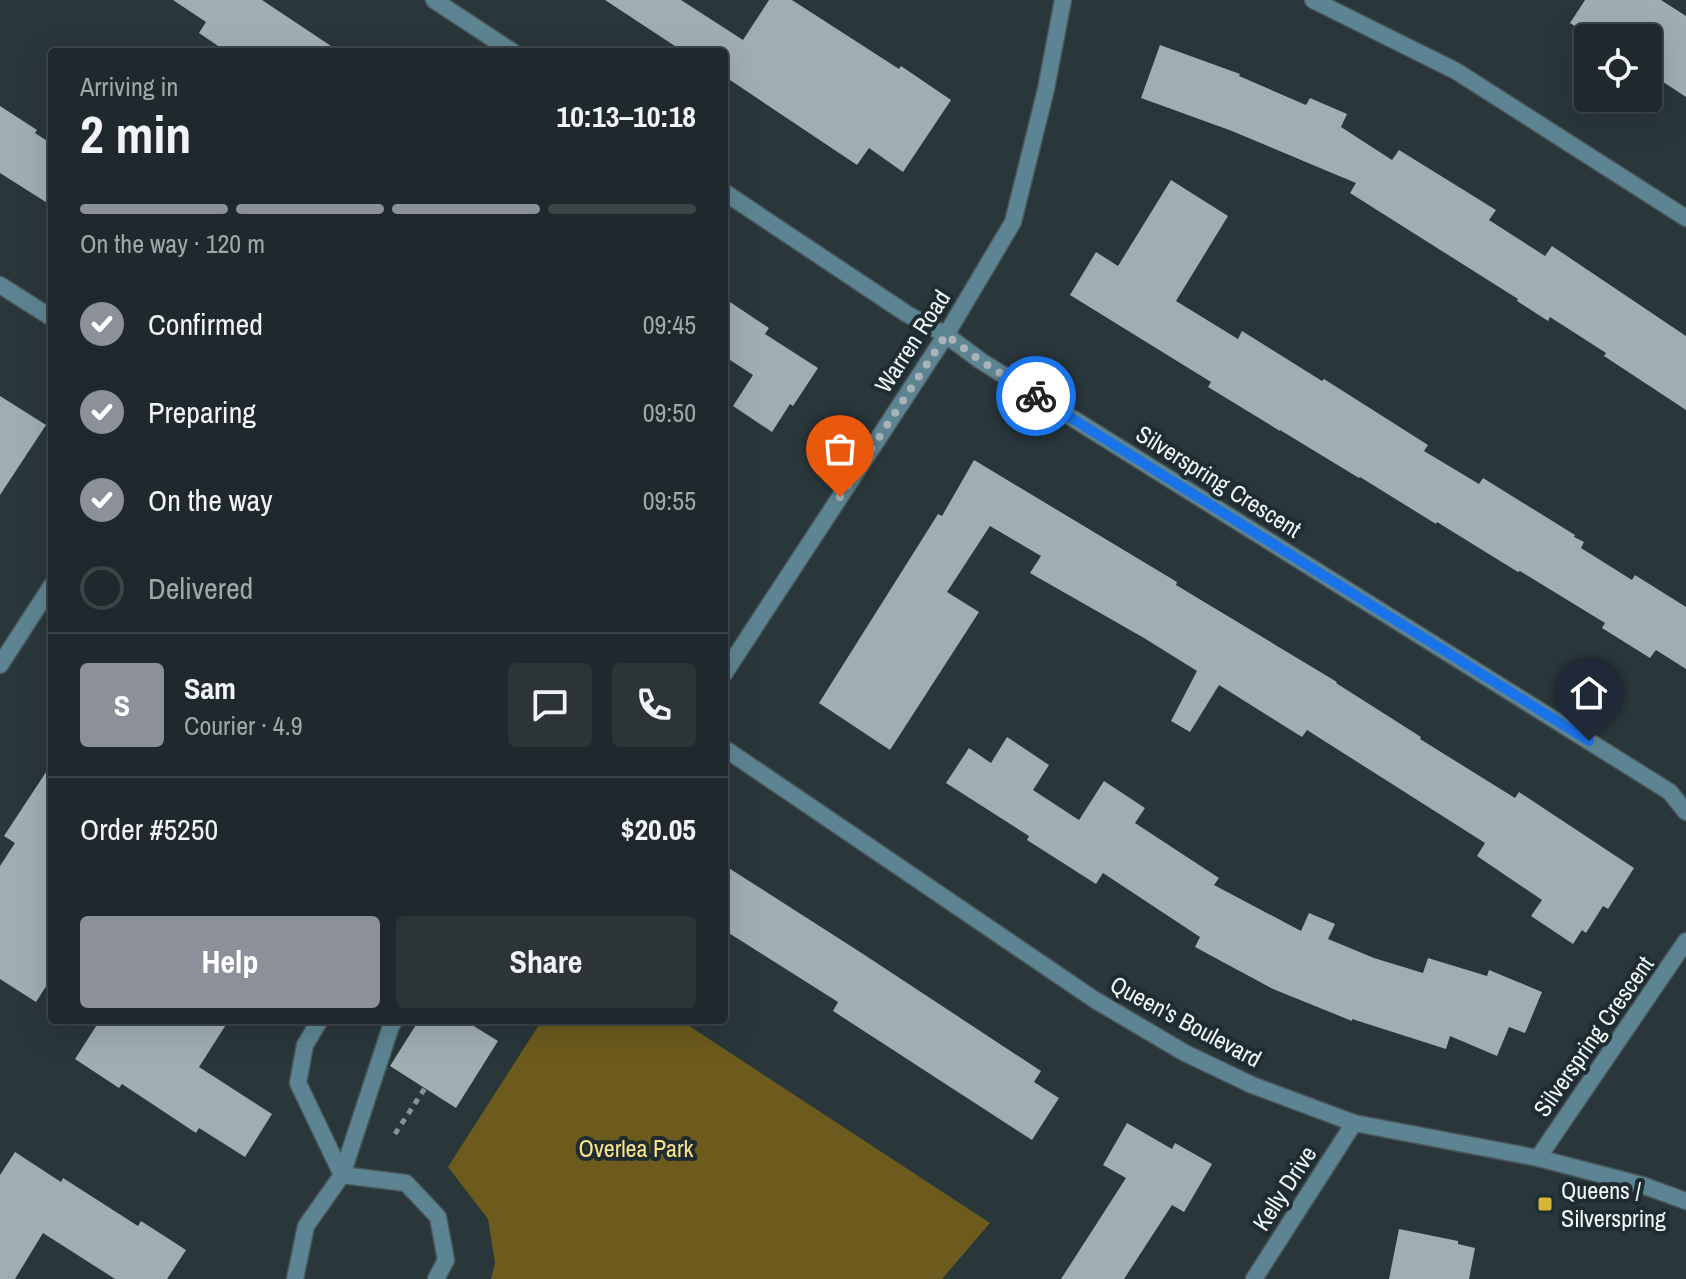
<!DOCTYPE html>
<html lang="en">
<head>
<meta charset="utf-8">
<style>
	body { margin:0; font-family:"Archivo Narrow",sans-serif; background:#2c3438; color:#f1f3f6; height:100vh; display:flex; flex-direction:column; font-size:30px; white-space:nowrap }
	* { box-sizing:border-box; margin:0 }
	p { font-size:26px; color:#a1a6a9 }
	.icon { flex:none; width:44px; height:44px; fill:none; stroke:currentColor; stroke-width:2; stroke-linecap:round; stroke-linejoin:round }
	.map { position:relative; flex:1; overflow:hidden }
	.sheet { position:absolute; left:48px; top:48px; width:680px; height:976px; display:flex; flex-direction:column; background:#1f282c; border-radius:8px; box-shadow:0 8px 32px #0002,0 0 0 2px #3c4448 }
	.sheet>* { flex:none }
	.fabs { position:absolute; left:1574px; top:24px; display:grid; gap:16px }
	.fabs a { display:grid; place-items:center; width:88px; height:88px; border-radius:8px; background:#1f282c; box-shadow:0 8px 32px #0002,0 0 0 2px #3c4448; font-size:40px }
	.pin { position:absolute; display:grid; place-items:center; width:68px; height:68px; color:#fff; margin:-82px -34px; border-radius:50% 50% 50% 0; rotate:-45deg; box-shadow:0 0 8px #0007 }
	.pin .icon { rotate:45deg }
	.courier { position:absolute; display:grid; place-items:center; width:80px; height:80px; margin:-40px; border:6px solid #1a73e8; border-radius:50%; background:#fff; color:#222; box-shadow:0 2px 10px #0007 }
	.summary em { font-style:normal; font-weight:800 }
	.summary div { display:flex; flex-direction:column-reverse }
	.summary { display:flex; align-items:center; justify-content:space-between; height:136px; padding:0 32px }
	h1 { font-size:52px; font-weight:800; line-height:60px }
	.bar { display:grid; grid-template-columns:repeat(4,1fr); gap:12px 8px; align-content:center; height:96px; padding:0 32px }
	.bar i { height:10px; border-radius:6px; background:#3c4448 }
	.bar .active { background:#8c9099 }
	.bar p { grid-column:span 4 }
	.line { display:flex; align-items:center; gap:20px; padding:0 32px; border-top:2px solid #3c4448 }
	.line div { flex:1 }
	.round { display:grid; place-items:center; flex:none; width:84px; height:84px; border-radius:8px; background:#2c3438 }
	ol { padding:0 32px; list-style:none }
	li { display:flex; align-items:center; gap:24px; height:88px }
	li p { margin-inline-start:auto }
	li .icon { padding:8px; border-radius:50%; background:#8c9099; color:#fff; stroke-width:4 }
	li:last-child { color:#a1a6a9 }
	li i { width:44px; height:44px; border:4px solid #3c4448; border-radius:50% }
	.cta { display:flex; gap:16px; margin-top:auto; padding:16px 32px }
	.cta a { flex:1; height:92px; border-radius:8px; background:#8c9099; color:#fff; font-size:32px; font-weight:800; line-height:92px; text-align:center }
	.cta a+a { background:#2c3438; color:#f1f3f6 }
	.map>svg:first-child { display:block }
	.green { fill:#6c5b1c }
	.building { fill:#9faeb3 }
	.lines { fill:none; stroke-linecap:round; stroke-linejoin:round }
	.service-casing { stroke:#495559; stroke-width:19 }
	.minor-casing { stroke:#495559; stroke-width:19 }
	.tertiary-casing { stroke:#495559; stroke-width:19 }
	.path { stroke:#879295; stroke-width:5; stroke-dasharray:6 6; stroke-linecap:butt }
	.service { stroke:#5d8492; stroke-width:16 }
	.minor { stroke:#5d8492; stroke-width:16 }
	.tertiary { stroke:#5d8492; stroke-width:16 }
	.done { stroke:#aab3b7; stroke-width:8; stroke-dasharray:0 14.4 }
	.route { stroke:#1a73e8; stroke-width:10 }
	.poi-dot { fill:#d6b534; stroke:#1f2c30; stroke-width:3 }
	.labels { text-anchor:middle; dominant-baseline:central; stroke-width:8; stroke-linejoin:round; paint-order:stroke }
	.street-label { font-size:24px; fill:#eff7fa; stroke:#1f2c30 }
	.park-label { font-size:24px; fill:#fce38c; stroke:#1f2c30 }
	.poi-label { font-size:24px; fill:#eff7fa; stroke:#1f2c30; text-anchor:start }
</style>
</head>
<body>
<div class="map">
<svg width="1686" height="1279" viewBox="0 0 1686 1279">
	<rect width="100%" height="100%" fill="#29363a"/>
	<path class="green" d="M542 1020H680L990 1223 942 1279H491L495 1263 488 1219 448 1167Z"/>
	<path class="building" d="M173 0H262L340 52H227L199 33 206 22Z
		M605 0H681L743 40 769 0H792L899 69 901 66 951 100 903 172 869 148 857 165 724 76V52H684Z
		M1585 0H1661L1686 16V97L1648 72V38H1594L1570 23Z
		M1160 45 1240 74 1239 76 1306 105 1310 98 1347 114 1341 127 1392 160 1399 150 1496 210 1489 220 1545 256 1552 246 1686 336V410L1604 356 1606 353 1550 317 1548 321 1517 301 1518 299 1350 193 1356 183 1232 131 1141 98Z
		M0 106 37 130 35 133 52 144V206L0 173Z
		M1171 180 1228 216 1176 301 1238 339 1242 331 1322 381 1324 379 1428 445 1424 451 1479 484 1483 478 1575 535 1574 537 1584 542 1581 548 1632 580 1635 575 1686 607V669L1656 650 1650 658 1602 628 1605 623 1520 571 1518 572 1437 522 1436 524 1360 477 1359 478 1280 430V431L1208 387 1211 382 1070 295 1096 252 1118 266Z
		M724 298 769 328 765 334 818 368 793 406 790 404 772 432 733 406 753 375 724 356Z
		M0 396 46 425 0 495Z
		M974 460 1177 582 1176 585 1337 682 1336 683 1421 737 1420 739 1515 798 1519 792 1634 868 1608 909 1603 906 1586 933 1582 930 1573 944 1531 916 1542 900 1477 856 1485 843 1307 730 1302 737 1219 685 1190 732 1171 721 1197 671 1144 638 1030 573 1041 556 990 526 947 592 979 612 890 750 819 703 938 514 942 516Z
		M1007 737 1049 765 1033 790 1079 820 1104 781 1145 808 1135 823 1219 878 1214 885 1301 931 1309 913 1335 924 1328 939 1374 958 1423 973 1428 958 1487 976 1489 970 1542 992 1525 1033 1509 1027 1497 1056 1450 1036 1446 1049 1352 1019V1021L1273 989 1195 947 1200 937 1103 873 1096 884 1027 840 1029 836 946 783 969 748 991 763Z
		M52 763V977L36 1002 0 979V866L15 843 4 836Z
		M724 865 860 952 1041 1071 1034 1082 1059 1098 1032 1140 833 1011 838 1002 724 930Z
		M100 1020H229L199 1067 272 1114 245 1157 199 1128 196 1133 122 1084 119 1088 75 1059Z
		M419 1020H464L498 1041 456 1108 390 1066Z
		M1127 1123 1172 1149 1175 1143 1212 1164 1184 1212 1172 1205 1124 1279H1061L1126 1178 1103 1165Z
		M15 1152 61 1182 63 1178 138 1226 141 1221 186 1250 167 1279H115L43 1233 15 1279H0V1175Z
		M1399 1229 1458 1241V1244L1475 1248 1469 1279H1389Z"/>
	<g class="lines">
		<defs>
			<path id="service" d="M320 1020 305 1045 298 1083 342 1175
				M342 1175 391 1026 395 1020"/>
			<path id="minor" d="M434 0 513 52
				M1313 0 1456 71 1686 218
				M724 192 907 314 946 335 981 361 1670 792 1686 812
				M0 665 52 585
				M724 674 946 335 1013 222 1046 89 1063 0
				M1538 1158 1686 941
				M295 1279 306 1226 342 1175 406 1183 438 1217 446 1260 436 1279
				M1254 1279 1354 1123"/>
			<path id="tertiary" d="M0 285 52 318
				M724 748 1095 1000 1185 1053 1252 1085 1354 1123 1538 1158 1642 1185 1686 1201"/>
		</defs>
		<use href="#service" class="service-casing"/>
		<use href="#minor" class="minor-casing"/>
		<use href="#tertiary" class="tertiary-casing"/>
		<path class="path" d="M395 1134 425 1088"/>
		<use href="#service" class="service"/>
		<use href="#minor" class="minor"/>
		<use href="#tertiary" class="tertiary"/>
	</g>
	<g class="lines">
		<path class="done" d="M840 497 946 335 981 361 1036 396"/>
		<path class="route" d="M1036 396 1589 741"/>
	</g>
	<rect class="poi-dot" x="1537" y="1196" width="16" height="16" rx="4"/>
	<g class="labels">
		<g class="street-label">
			<text transform="translate(912 341) rotate(-57)">Warren Road</text>
			<text transform="translate(1219 481) rotate(32)">Silverspring Crescent</text>
			<text transform="translate(1186 1021) rotate(28)">Queen's Boulevard</text>
			<text transform="translate(1593 1036) rotate(-55)">Silverspring Crescent</text>
			<text transform="translate(1284 1188) rotate(-57)">Kelly Drive</text>
		</g>
		<g class="park-label">
			<text x="636" y="1148">Overlea Park</text>
		</g>
		<g class="poi-label">
			<text x="1561" y="1190">Queens /<tspan x="1561" dy="28">Silverspring</tspan></text>
		</g>
	</g>
</svg>
<div class="fabs">
<a><svg class="icon" aria-label="locate" viewBox="0 0 24 24"><circle cx="12" cy="12" r="6"/><path d="M12 2v4M12 18v4M2 12h4M18 12h4"/></svg></a>
</div>
<div class="pin" style="left:840px;top:497px;background:#ea580c"><svg class="icon" aria-label="bag" viewBox="0 0 24 24"><path d="M5 8h14l-1 12H6zM9 8a3 3 0 0 1 6 0"/></svg></div>
<div class="pin" style="left:1589px;top:741px;background:#1f2937"><svg class="icon" aria-label="home" viewBox="0 0 24 24"><path d="M3 11l9-7 9 7M6 9v11h12V9"/></svg></div>
<div class="courier" style="left:1036px;top:396px"><svg class="icon" aria-label="bike" viewBox="0 0 24 24"><circle cx="6" cy="16" r="4"/><circle cx="18" cy="16" r="4"/><path d="M6 16l4-8h5l3 8M10 8l3 8H6M13 5h3"/></svg></div>
<section class="sheet">
<div class="summary"><div><h1>2 min</h1><p>Arriving in</p></div><em>10:13–10:18</em></div>
<div class="bar"><i class="active"></i><i class="active"></i><i class="active"></i><i></i><p>On the way · 120 m</p></div>
<ol>
<li><svg class="icon" aria-label="check" viewBox="0 0 24 24"><path d="M5 12l5 5 9-10"/></svg>Confirmed<p>09:45</p></li>
<li><svg class="icon" aria-label="check" viewBox="0 0 24 24"><path d="M5 12l5 5 9-10"/></svg>Preparing<p>09:50</p></li>
<li><svg class="icon" aria-label="check" viewBox="0 0 24 24"><path d="M5 12l5 5 9-10"/></svg>On the way<p>09:55</p></li>
<li><i></i>Delivered</li>
</ol>
<div class="line" style="height:144px"><b class="round" style="background:#8c9099;color:#fff">S</b><div><b>Sam</b><p>Courier · 4.9</p></div><a class="round"><svg class="icon" aria-label="chat" viewBox="0 0 24 24"><path d="M4 5h16v11H9l-5 4z"/></svg></a><a class="round"><svg class="icon" aria-label="phone" viewBox="0 0 24 24"><path d="M5 4h4l2 5-3 2q2 4 5 5l2-3 5 2v4C11 20 4 13 5 4z"/></svg></a></div>
<div class="line" style="height:104px"><div>Order #5250</div><b>$20.05</b></div>
<div class="cta"><a>Help</a><a>Share</a></div>
</section>
</div>
</body>
</html>
